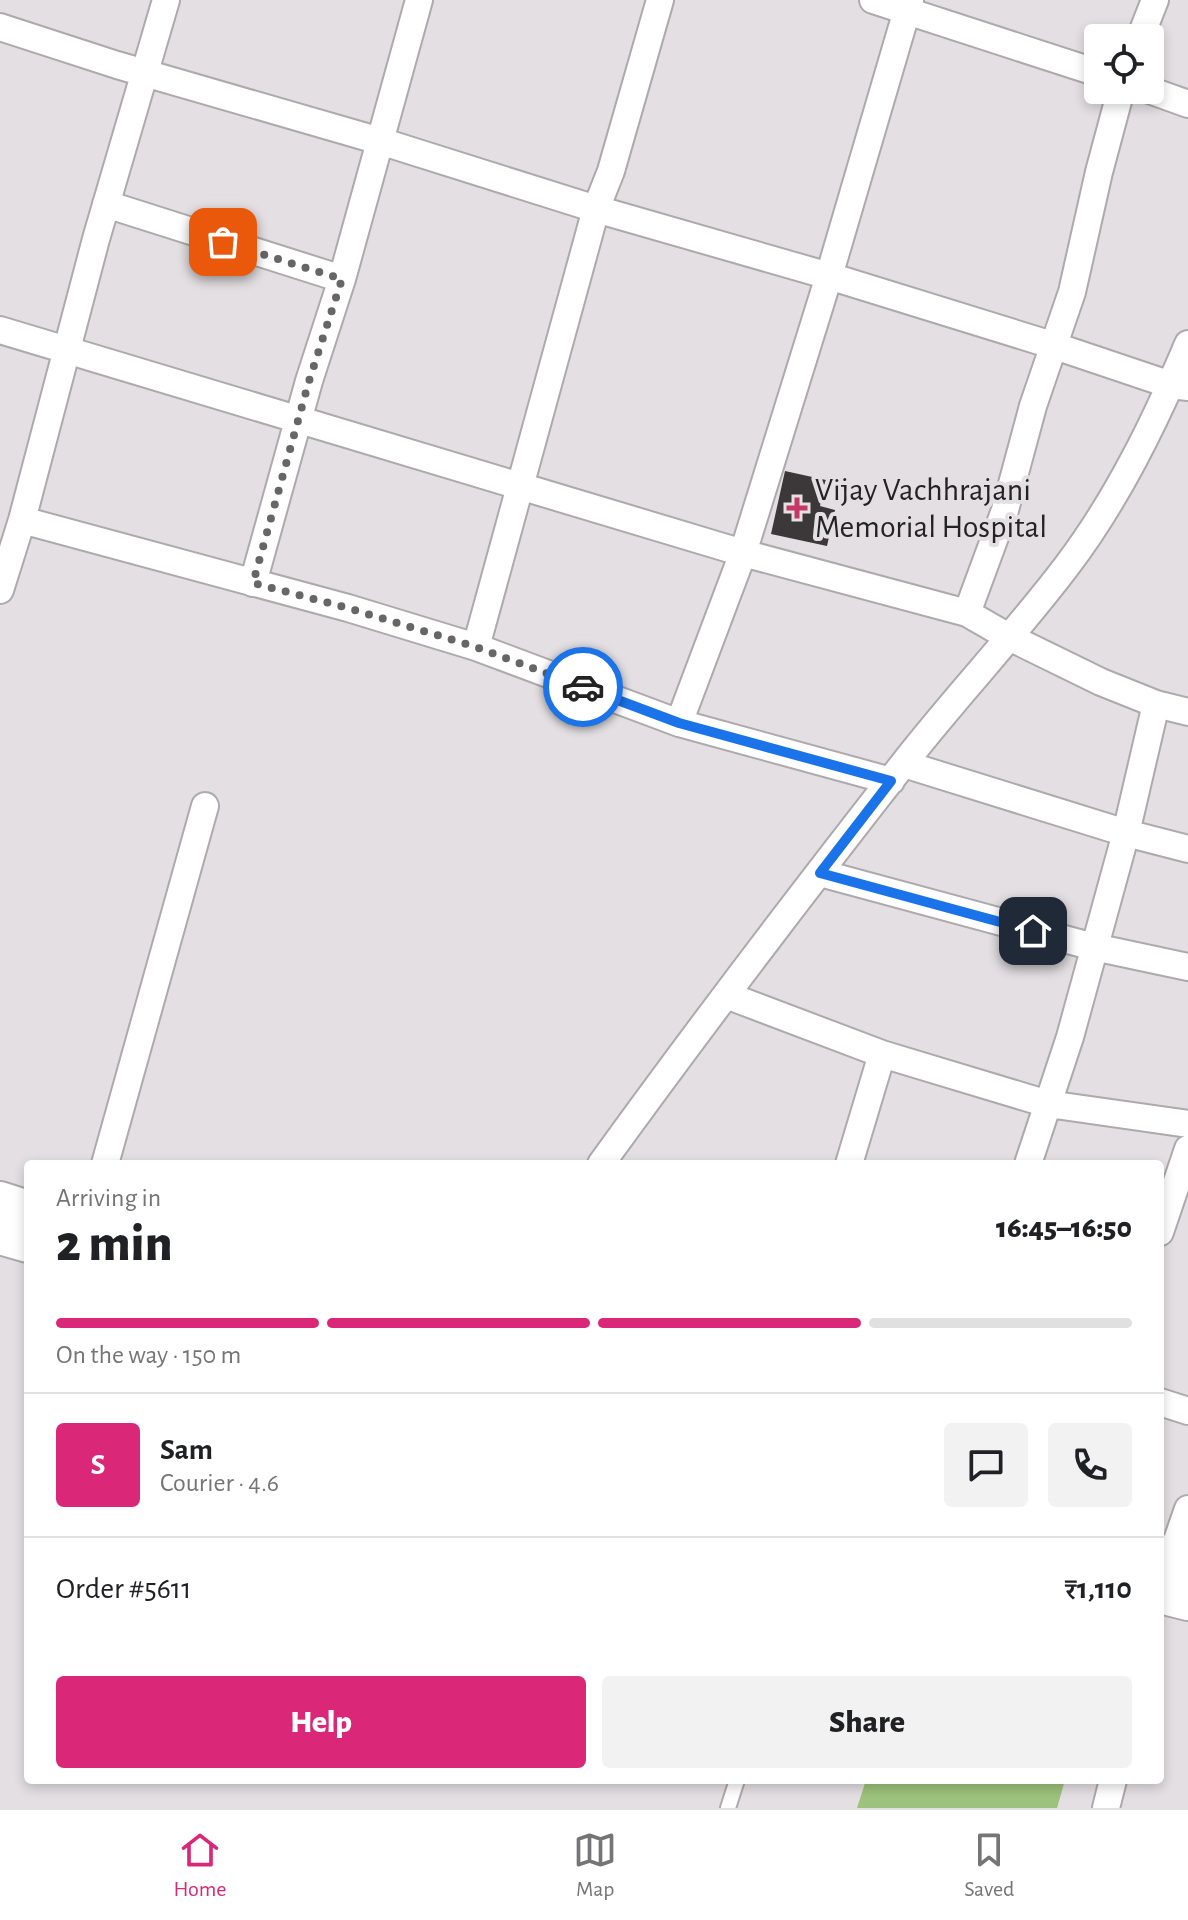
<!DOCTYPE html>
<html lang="en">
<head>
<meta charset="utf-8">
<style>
	body { margin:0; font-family:"Alegreya Sans",sans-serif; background:#f2f2f2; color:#202124; height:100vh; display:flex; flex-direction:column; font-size:30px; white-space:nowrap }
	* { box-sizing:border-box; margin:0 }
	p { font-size:26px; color:#757577 }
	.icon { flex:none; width:44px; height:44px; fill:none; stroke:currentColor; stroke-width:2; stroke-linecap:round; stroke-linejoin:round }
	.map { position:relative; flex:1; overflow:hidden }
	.drawer { position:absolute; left:24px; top:1160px; width:1140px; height:624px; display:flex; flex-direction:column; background:#fff; border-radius:8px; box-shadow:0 4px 12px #0003 }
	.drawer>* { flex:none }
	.fabs { position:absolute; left:1084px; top:24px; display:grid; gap:16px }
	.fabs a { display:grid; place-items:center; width:80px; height:80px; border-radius:8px; background:#fff; box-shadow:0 4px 12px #0003; font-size:40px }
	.pin { position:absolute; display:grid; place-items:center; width:68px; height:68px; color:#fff; margin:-34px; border-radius:16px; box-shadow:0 4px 12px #0006 }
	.courier { position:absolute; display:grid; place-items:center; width:80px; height:80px; margin:-40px; border:6px solid #1a73e8; border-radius:50%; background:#fff; color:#222; box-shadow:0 2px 10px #0007 }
	.summary em { font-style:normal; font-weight:800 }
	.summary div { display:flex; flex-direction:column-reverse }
	.summary { display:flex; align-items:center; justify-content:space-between; height:136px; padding:0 32px }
	h1 { font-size:52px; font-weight:800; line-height:60px }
	.bar { display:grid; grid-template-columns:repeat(4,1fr); gap:12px 8px; align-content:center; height:96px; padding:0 32px }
	.bar i { height:10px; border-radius:6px; background:#e0e0e0 }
	.bar .on { background:#db2777 }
	.bar p { grid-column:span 4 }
	.line { display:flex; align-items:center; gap:20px; padding:0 32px; border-top:2px solid #e0e0e0 }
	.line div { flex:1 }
	.round { display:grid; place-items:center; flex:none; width:84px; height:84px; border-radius:8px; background:#f2f2f2 }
	.cta { display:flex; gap:16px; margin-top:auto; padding:16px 32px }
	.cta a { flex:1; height:92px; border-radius:8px; background:#db2777; color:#fff; font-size:32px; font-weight:800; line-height:92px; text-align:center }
	.cta a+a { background:#f2f2f2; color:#202124 }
	.tab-bar { display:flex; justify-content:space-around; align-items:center; height:112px; border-top:2px solid #e0e0e0; background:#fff; font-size:22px; color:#757577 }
	.tab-bar a { display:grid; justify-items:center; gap:4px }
	.tab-bar .on { color:#db2777 }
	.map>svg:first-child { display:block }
	.pitch { fill:#9cc27b }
	.building { fill:#3c383a }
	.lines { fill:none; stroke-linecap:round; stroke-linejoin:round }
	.lane-casing { stroke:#ada9ac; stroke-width:18 }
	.street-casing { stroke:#ada9ac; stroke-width:30 }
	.secondary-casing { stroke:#ada9ac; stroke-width:42 }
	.lane { stroke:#fff; stroke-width:14 }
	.street { stroke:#fff; stroke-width:26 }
	.secondary { stroke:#fff; stroke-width:38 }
	.done { stroke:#676566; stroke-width:8; stroke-dasharray:0 14.4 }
	.route { stroke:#1a73e8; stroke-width:10 }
	.poi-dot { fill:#c53765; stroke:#e3dfe2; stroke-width:3 }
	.labels { text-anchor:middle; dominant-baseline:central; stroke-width:8; stroke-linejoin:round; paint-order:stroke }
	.poi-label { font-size:32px; fill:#242324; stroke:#e3dfe2; text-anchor:start }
</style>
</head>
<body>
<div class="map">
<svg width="1188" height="1808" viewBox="0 0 1188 1808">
	<rect width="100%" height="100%" fill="#e3dfe2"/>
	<path class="pitch" d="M866 1780H1065L1057 1808H857Z"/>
	<path class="building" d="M785 471 826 480 820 506 835 510 827 546 771 534Z"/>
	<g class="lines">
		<defs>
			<path id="lane" d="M728 1808 737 1780"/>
			<path id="street" d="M873 0 1098 73
				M0 27 117 65 380 141 596 209 829 276 1052 345 1171 385 1188 387
				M1140 38 1155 0
				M1149 90 1188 104
				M106 204 342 279
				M0 330 743 553 967 613 1007 636 1101 682 1156 704 1188 712
				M22 520 348 608 476 647 679 723 891 781
				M253 583 309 381 342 279 419 0
				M0 590 22 520 96 239 166 0
				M967 613 1005 510 1033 406 1072 292 1099 172 1121 90
				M476 647 596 209 611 171 660 0
				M679 723 743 553 829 276 910 0
				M904 764 1126 833 1188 849
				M820 873 1094 947 1188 967
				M726 995 882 1054 1048 1104 1188 1124
				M105 1164 205 806
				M601 1164C700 1027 803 892 908 758 959 693 1016 633 1066 567 1117 500 1155 422 1188 344
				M849 1164 882 1054
				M1028 1164 1070 1037 1126 833 1156 704
				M1160 1232 1188 1149
				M1160 1402 1188 1411
				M1166 1572 1188 1509
				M1106 1808 1113 1780"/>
			<path id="secondary" d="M0 1201 28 1210
				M0 1235 28 1243
				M1160 1554 1188 1564
				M1160 1594 1188 1601"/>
		</defs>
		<use href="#lane" class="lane-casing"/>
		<use href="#street" class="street-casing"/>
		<use href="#secondary" class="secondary-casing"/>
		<use href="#lane" class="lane"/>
		<use href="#street" class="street"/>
		<use href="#secondary" class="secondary"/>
	</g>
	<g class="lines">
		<path class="done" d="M223 242 342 279 309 381 253 583 348 608 476 647 583 687"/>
		<path class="route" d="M583 687 679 723 891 781 820 873 1033 931"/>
	</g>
	<path class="poi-dot" d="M793 496h8v8h8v8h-8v8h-8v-8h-8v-8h8z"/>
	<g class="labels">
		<g class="poi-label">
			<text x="815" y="490">Vijay Vachhrajani<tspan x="815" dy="37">Memorial Hospital</tspan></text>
		</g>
	</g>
</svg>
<div class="fabs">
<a><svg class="icon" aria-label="locate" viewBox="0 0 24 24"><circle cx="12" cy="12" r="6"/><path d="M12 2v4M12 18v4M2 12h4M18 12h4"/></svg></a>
</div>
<div class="pin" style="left:223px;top:242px;background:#ea580c"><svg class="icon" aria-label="bag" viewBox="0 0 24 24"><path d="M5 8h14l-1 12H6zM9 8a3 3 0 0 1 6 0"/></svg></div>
<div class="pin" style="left:1033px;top:931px;background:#1f2937"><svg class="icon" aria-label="home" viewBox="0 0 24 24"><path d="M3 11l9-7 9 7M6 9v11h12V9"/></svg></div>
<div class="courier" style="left:583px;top:687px"><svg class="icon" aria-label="car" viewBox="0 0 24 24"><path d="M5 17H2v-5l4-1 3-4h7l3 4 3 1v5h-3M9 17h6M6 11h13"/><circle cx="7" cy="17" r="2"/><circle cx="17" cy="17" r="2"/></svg></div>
<section class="drawer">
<div class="summary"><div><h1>2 min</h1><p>Arriving in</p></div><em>16:45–16:50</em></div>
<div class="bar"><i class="on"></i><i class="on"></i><i class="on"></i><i></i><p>On the way · 150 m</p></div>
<div class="line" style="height:144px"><b class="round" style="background:#db2777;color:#fff">S</b><div><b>Sam</b><p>Courier · 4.6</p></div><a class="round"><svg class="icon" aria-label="chat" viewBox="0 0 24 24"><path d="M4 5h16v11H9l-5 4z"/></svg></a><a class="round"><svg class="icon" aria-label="phone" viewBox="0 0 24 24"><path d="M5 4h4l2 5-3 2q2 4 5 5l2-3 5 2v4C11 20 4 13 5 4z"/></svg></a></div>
<div class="line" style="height:104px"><div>Order #5611</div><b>₹1,110</b></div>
<div class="cta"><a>Help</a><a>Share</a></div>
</section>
</div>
<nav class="tab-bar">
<a class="on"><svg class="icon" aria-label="home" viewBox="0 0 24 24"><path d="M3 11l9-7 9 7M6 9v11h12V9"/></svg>Home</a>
<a><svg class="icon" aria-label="map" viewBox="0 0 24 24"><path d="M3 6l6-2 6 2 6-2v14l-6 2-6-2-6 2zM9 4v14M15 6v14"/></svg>Map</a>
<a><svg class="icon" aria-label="saved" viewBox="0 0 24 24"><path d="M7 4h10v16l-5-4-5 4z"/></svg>Saved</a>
</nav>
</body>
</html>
